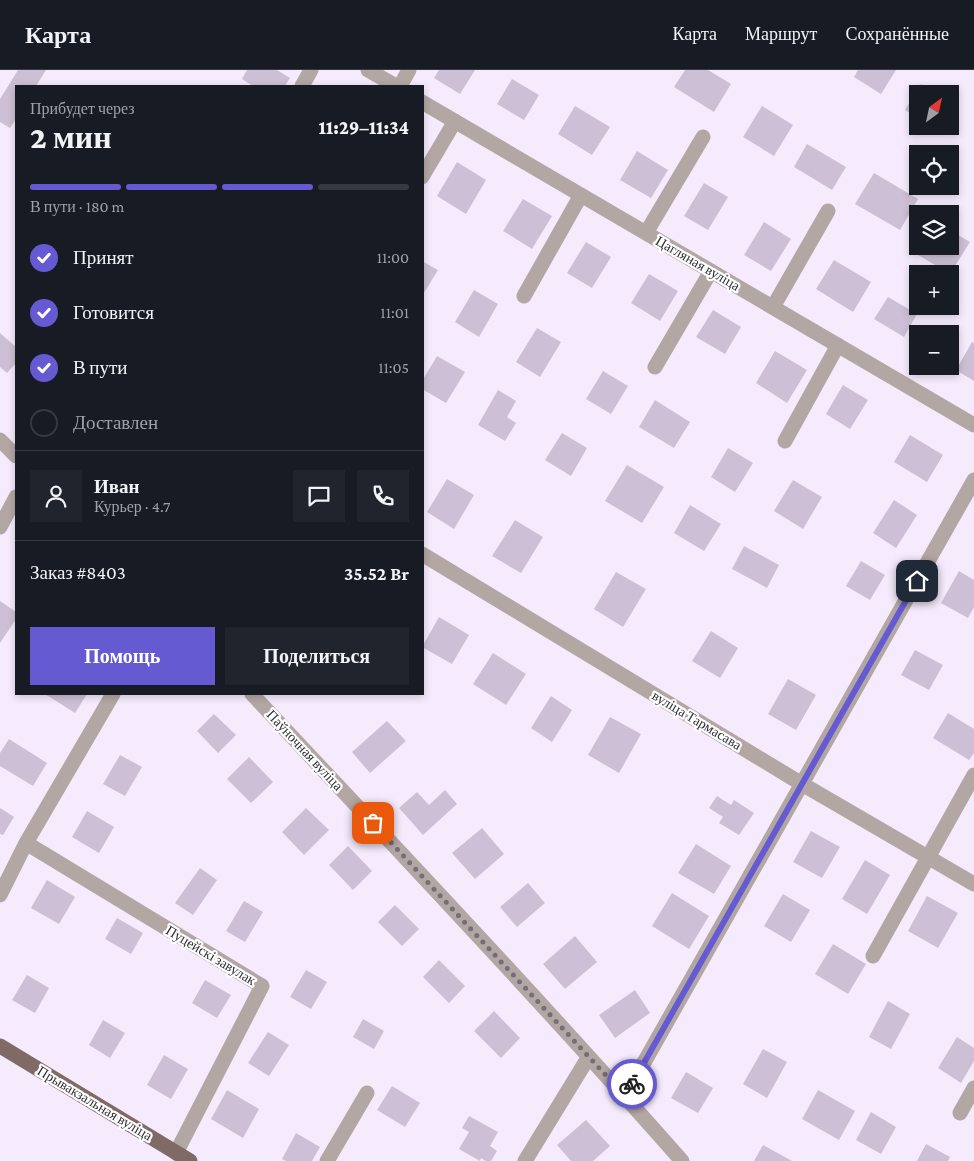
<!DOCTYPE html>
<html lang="ru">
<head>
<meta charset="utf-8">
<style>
	body { margin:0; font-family:"Crimson Pro",serif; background:#20242c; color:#f1f3f6; height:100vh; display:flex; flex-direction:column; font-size:19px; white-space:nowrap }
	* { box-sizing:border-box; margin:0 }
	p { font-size:16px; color:#9ea1a6 }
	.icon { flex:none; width:28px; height:28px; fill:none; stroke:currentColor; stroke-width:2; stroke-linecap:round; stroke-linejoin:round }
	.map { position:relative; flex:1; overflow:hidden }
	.side { position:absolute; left:15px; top:15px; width:409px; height:610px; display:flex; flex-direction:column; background:#171b24; border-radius:0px; box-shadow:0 2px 8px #0003 }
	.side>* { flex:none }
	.needle { width:32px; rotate:33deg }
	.fabs { position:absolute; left:909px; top:15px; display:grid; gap:10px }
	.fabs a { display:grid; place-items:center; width:50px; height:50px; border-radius:0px; background:#171b24; box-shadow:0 2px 8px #0003; font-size:25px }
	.pin { position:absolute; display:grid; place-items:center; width:42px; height:42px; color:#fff; margin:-21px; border-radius:10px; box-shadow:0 2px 8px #0006 }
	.courier { position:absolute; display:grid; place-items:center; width:50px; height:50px; margin:-25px; border:4px solid #665ad3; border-radius:50%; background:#fff; color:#222; box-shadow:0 1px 6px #0007 }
	.headline em { font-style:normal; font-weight:800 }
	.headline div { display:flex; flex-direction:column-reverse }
	.headline { display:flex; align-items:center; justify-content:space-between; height:85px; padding:0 15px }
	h1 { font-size:32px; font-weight:800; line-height:38px }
	.bar { display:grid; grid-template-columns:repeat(4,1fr); gap:8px 5px; align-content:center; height:60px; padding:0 15px }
	.bar i { height:6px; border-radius:4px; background:#363941 }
	.bar .active { background:#665ad3 }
	.bar p { grid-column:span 4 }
	.line { display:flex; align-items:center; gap:12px; padding:0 15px; border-top:1px solid #363941 }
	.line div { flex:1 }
	.round { display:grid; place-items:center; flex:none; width:52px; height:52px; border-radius:0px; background:#20242c }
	ol { padding:0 15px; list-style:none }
	li { display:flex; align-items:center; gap:15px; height:55px }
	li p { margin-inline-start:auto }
	li .icon { padding:5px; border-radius:50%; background:#665ad3; color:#fff; stroke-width:4 }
	li:last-child { color:#9ea1a6 }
	li i { width:28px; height:28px; border:2px solid #363941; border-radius:50% }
	.primary-button { display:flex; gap:10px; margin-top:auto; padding:10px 15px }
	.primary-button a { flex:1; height:58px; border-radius:0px; background:#665ad3; color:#fff; font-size:20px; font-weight:800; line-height:58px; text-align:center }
	.primary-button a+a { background:#20242c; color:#f1f3f6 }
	header { display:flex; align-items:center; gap:30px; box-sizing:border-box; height:70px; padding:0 25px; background:#171b24; border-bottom:1px solid #363941 }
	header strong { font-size:24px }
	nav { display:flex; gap:28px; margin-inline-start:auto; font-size:18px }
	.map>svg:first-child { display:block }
	.building { fill:#cdc0d6 }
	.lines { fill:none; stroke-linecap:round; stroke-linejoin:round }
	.minor { stroke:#b3a7a4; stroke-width:15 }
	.major { stroke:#7f6a66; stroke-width:15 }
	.done { stroke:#756e7a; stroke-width:5; stroke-dasharray:0 9 }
	.route { stroke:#665ad3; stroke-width:6 }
	.labels { text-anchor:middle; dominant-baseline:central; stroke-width:4.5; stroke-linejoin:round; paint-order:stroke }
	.street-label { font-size:14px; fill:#302b34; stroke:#fff }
</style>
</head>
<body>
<header>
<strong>Карта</strong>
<nav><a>Карта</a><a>Маршрут</a><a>Сохранённые</a></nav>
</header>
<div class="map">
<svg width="974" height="1091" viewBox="0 0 974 1091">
	<rect width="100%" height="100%" fill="#f5ebfd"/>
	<path class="building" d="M18 0H46L36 16H16V49L10 58 0 52V29Z
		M247 0H277L290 8 285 16H253L242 9Z
		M439 0H475L460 24 434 8Z
		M685 0H708L731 14 714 42 674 17Z
		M858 0H896L881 24 854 7Z
		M512 9 539 25 524 50 497 34Z
		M921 14 937 24H918V48L905 40Z
		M950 32 959 38 950 53Z
		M575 36 610 57 592 85 558 64Z
		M762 36 793 55 774 86 743 67Z
		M930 56H948L943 64Z
		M807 74 846 97 832 120 794 97Z
		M637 81 668 100 651 128 620 110Z
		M457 92 486 110 466 144 437 126Z
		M874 103 918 129 900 160 855 134Z
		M704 113 728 127 708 160 684 146Z
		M523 129 552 146 532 179 503 161Z
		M764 152 791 169 771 201 744 185Z
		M950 160 970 172 950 204 913 182 917 176H950Z
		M586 172 611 187 592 218 567 203Z
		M834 190 871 212 853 242 816 219Z
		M422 191 438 200 422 226Z
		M649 204 678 221 660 251 631 233Z
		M474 220 498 234 479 267 455 252Z
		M888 227 917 244 904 267 874 249Z
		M713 240 741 257 725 284 696 267Z
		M537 258 561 272 540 307 516 292Z
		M0 263 16 277V293L7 303 0 297Z
		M972 272 974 273V311L956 300Z
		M775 281 807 300 787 333 756 313Z
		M437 286 465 302 446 333 422 319V311Z
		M603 301 628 316 611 344 586 329Z
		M843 315 868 330 850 359 826 344Z
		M498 320 516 331 507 347 516 353 505 371 478 355Z
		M655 330 690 352 674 378 639 357Z
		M562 363 587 378 571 406 545 390Z
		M910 365 943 385 927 412 894 392Z
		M728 378 753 393 735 422 711 407Z
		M627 395 664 417 642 453 605 431Z
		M447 409 474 425 454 459 427 442Z
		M793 410 822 427 803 459 774 441Z
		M894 430 917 445 896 478 873 463Z
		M690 435 721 454 704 481 674 463Z
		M515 450 543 467 521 503 492 486Z
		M744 476 779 495 767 518 732 499Z
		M861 491 885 505 870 530 846 516Z
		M959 501 974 510V537L968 548 941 533Z
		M616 502 646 519 623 557 594 539Z
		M0 531 16 542V549L0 573Z
		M439 547 469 565 452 594 422 577Z
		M711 561 738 578 720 608 692 591Z
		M915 580 943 595 929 620 901 605Z
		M493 583 526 604 506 635 473 614Z
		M788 609 816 625 796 660 768 644Z
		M45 624H87L75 643Z
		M551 626 572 640 552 672 531 658Z
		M948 643 974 659V683L969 690 933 668Z
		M214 644 236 665 218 683 197 661Z
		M610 647 641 664 619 703 588 685Z
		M387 651 406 671 370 703 352 682Z
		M9 669 47 693 33 716 0 696V683Z
		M120 685 142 697 125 726 103 714Z
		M249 687 273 712 251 733 227 709Z
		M445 720 457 734 423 765 399 738 417 722 429 735Z
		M717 726 731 735 734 730 754 743 739 765 719 753 723 747 709 738Z
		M0 738 14 747 3 765 0 764Z
		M306 738 329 760 304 785 282 762Z
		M87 741 114 757 99 783 72 767Z
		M482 758 504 784 475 809 452 783Z
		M811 761 840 777 822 808 793 792Z
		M696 774 731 796 714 824 678 803Z
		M348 776 372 801 353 820 329 795Z
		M865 790 890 805 867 844 842 829Z
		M200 798 217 810 193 845 175 833Z
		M47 810 75 827 59 854 31 838Z
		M528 813 545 833 517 857 500 837Z
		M672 823 709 846 689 879 652 856Z
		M783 824 810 840 791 872 764 856Z
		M927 826 958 843 938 878 908 861Z
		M244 831 263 842 245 872 226 861Z
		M395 835 419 859 402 876 378 852Z
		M117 848 143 863 131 884 105 869Z
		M575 866 597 892 565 919 543 894Z
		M833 874 866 894 848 924 815 904Z
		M439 890 465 916 449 933 423 907Z
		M306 900 327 912 311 939 290 927Z
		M27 905 49 918 35 943 12 930Z
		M205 910 231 925 217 948 192 933Z
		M635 920 650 943 615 968 599 945Z
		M888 931 910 944 891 979 869 967Z
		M494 941 520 968 501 988 474 961Z
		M363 949 384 961 374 979 353 967Z
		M103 950 125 963 110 988 89 975Z
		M268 962 289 975 269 1006 248 993Z
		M957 967 974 978V991L961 1013 938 998Z
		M763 979 787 992 767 1028 743 1014Z
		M164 985 188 999 171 1029 147 1015Z
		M686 1002 713 1018 698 1043 671 1028Z
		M392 1016 420 1033 405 1057 377 1040Z
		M227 1020 259 1039 243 1068 211 1049Z
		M818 1020 855 1041 839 1070 802 1049Z
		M871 1042 896 1057 881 1084 856 1070Z
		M469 1046 498 1062 490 1076 497 1081 491 1091H486L481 1088 480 1091 459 1079 469 1062 462 1058Z
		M586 1050 610 1076 593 1091H571L557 1075Z
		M296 1063 320 1077 312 1091H286L282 1089Z
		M926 1074 950 1087 948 1091H917Z
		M763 1075 792 1091H754Z"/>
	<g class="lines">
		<path class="minor" d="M368 0 396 16
			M302 16 311 0
			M400 16 409 0
			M422 32 974 355
			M422 107 455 51
			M646 163 703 67
			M524 226 581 125
			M773 237 828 141
			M655 297 711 201
			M0 370 16 386
			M785 371 838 275
			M0 457 16 427
			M422 484 802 714 974 814
			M252 624C396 778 542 932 682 1091
			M26 773 262 916 176 1083
			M0 825 26 773 113 624
			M873 886 974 705
			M625 1026 974 410
			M960 1043 974 1018
			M327 1091 367 1023
			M525 1091 588 988"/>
		<path class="major" d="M0 976 190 1091"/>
	</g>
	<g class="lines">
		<path class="done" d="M373 753 625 1026 632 1014"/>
		<path class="route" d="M632 1014 917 511"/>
	</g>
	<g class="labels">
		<g class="street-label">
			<text transform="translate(698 193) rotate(30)">Цагляная вуліца</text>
			<text transform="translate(697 650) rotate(31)">вуліца Тармасава</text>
			<text transform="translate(305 680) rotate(47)">Паўночная вуліца</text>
			<text transform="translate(211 885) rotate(31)">Пуцейскі завулак</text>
			<text transform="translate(95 1033) rotate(31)">Прывакзальная вуліца</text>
		</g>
	</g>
</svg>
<div class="fabs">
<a><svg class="needle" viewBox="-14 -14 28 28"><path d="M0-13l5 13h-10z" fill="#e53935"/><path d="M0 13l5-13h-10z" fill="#9ea1a6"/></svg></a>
<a><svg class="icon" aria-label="locate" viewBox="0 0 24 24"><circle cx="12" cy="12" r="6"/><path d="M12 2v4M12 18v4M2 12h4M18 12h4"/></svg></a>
<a><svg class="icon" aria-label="layers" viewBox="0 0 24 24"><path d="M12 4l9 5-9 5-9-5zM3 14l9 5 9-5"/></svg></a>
<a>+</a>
<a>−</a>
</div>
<div class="pin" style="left:373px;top:753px;background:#ea580c"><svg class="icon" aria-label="bag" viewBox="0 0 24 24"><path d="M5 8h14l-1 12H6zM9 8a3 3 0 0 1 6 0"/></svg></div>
<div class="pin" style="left:917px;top:511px;background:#1f2937"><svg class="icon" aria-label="home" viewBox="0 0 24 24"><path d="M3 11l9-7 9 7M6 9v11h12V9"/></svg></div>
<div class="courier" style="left:632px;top:1014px"><svg class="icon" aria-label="bike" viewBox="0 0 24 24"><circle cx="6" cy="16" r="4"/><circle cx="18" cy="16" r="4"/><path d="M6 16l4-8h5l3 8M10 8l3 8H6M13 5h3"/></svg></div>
<section class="side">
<div class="headline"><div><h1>2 мин</h1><p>Прибудет через</p></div><em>11:29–11:34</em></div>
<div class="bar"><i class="active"></i><i class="active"></i><i class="active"></i><i></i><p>В пути · 180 m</p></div>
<ol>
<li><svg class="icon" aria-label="check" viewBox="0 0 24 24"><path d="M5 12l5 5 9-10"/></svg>Принят<p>11:00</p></li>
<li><svg class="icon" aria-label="check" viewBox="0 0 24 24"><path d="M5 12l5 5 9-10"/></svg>Готовится<p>11:01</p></li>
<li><svg class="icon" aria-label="check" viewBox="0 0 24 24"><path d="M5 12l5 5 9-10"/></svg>В пути<p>11:05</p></li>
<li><i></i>Доставлен</li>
</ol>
<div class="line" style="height:90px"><a class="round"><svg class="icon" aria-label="person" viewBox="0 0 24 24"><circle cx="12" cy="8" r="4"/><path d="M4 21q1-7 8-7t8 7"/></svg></a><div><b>Иван</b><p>Курьер · 4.7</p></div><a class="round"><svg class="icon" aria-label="chat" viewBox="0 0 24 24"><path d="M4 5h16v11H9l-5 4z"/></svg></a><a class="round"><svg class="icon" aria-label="phone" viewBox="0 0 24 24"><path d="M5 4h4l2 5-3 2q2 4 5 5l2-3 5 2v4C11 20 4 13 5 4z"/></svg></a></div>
<div class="line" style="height:65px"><div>Заказ #8403</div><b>35.52 Br</b></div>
<div class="primary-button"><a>Помощь</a><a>Поделиться</a></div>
</section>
</div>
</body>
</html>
